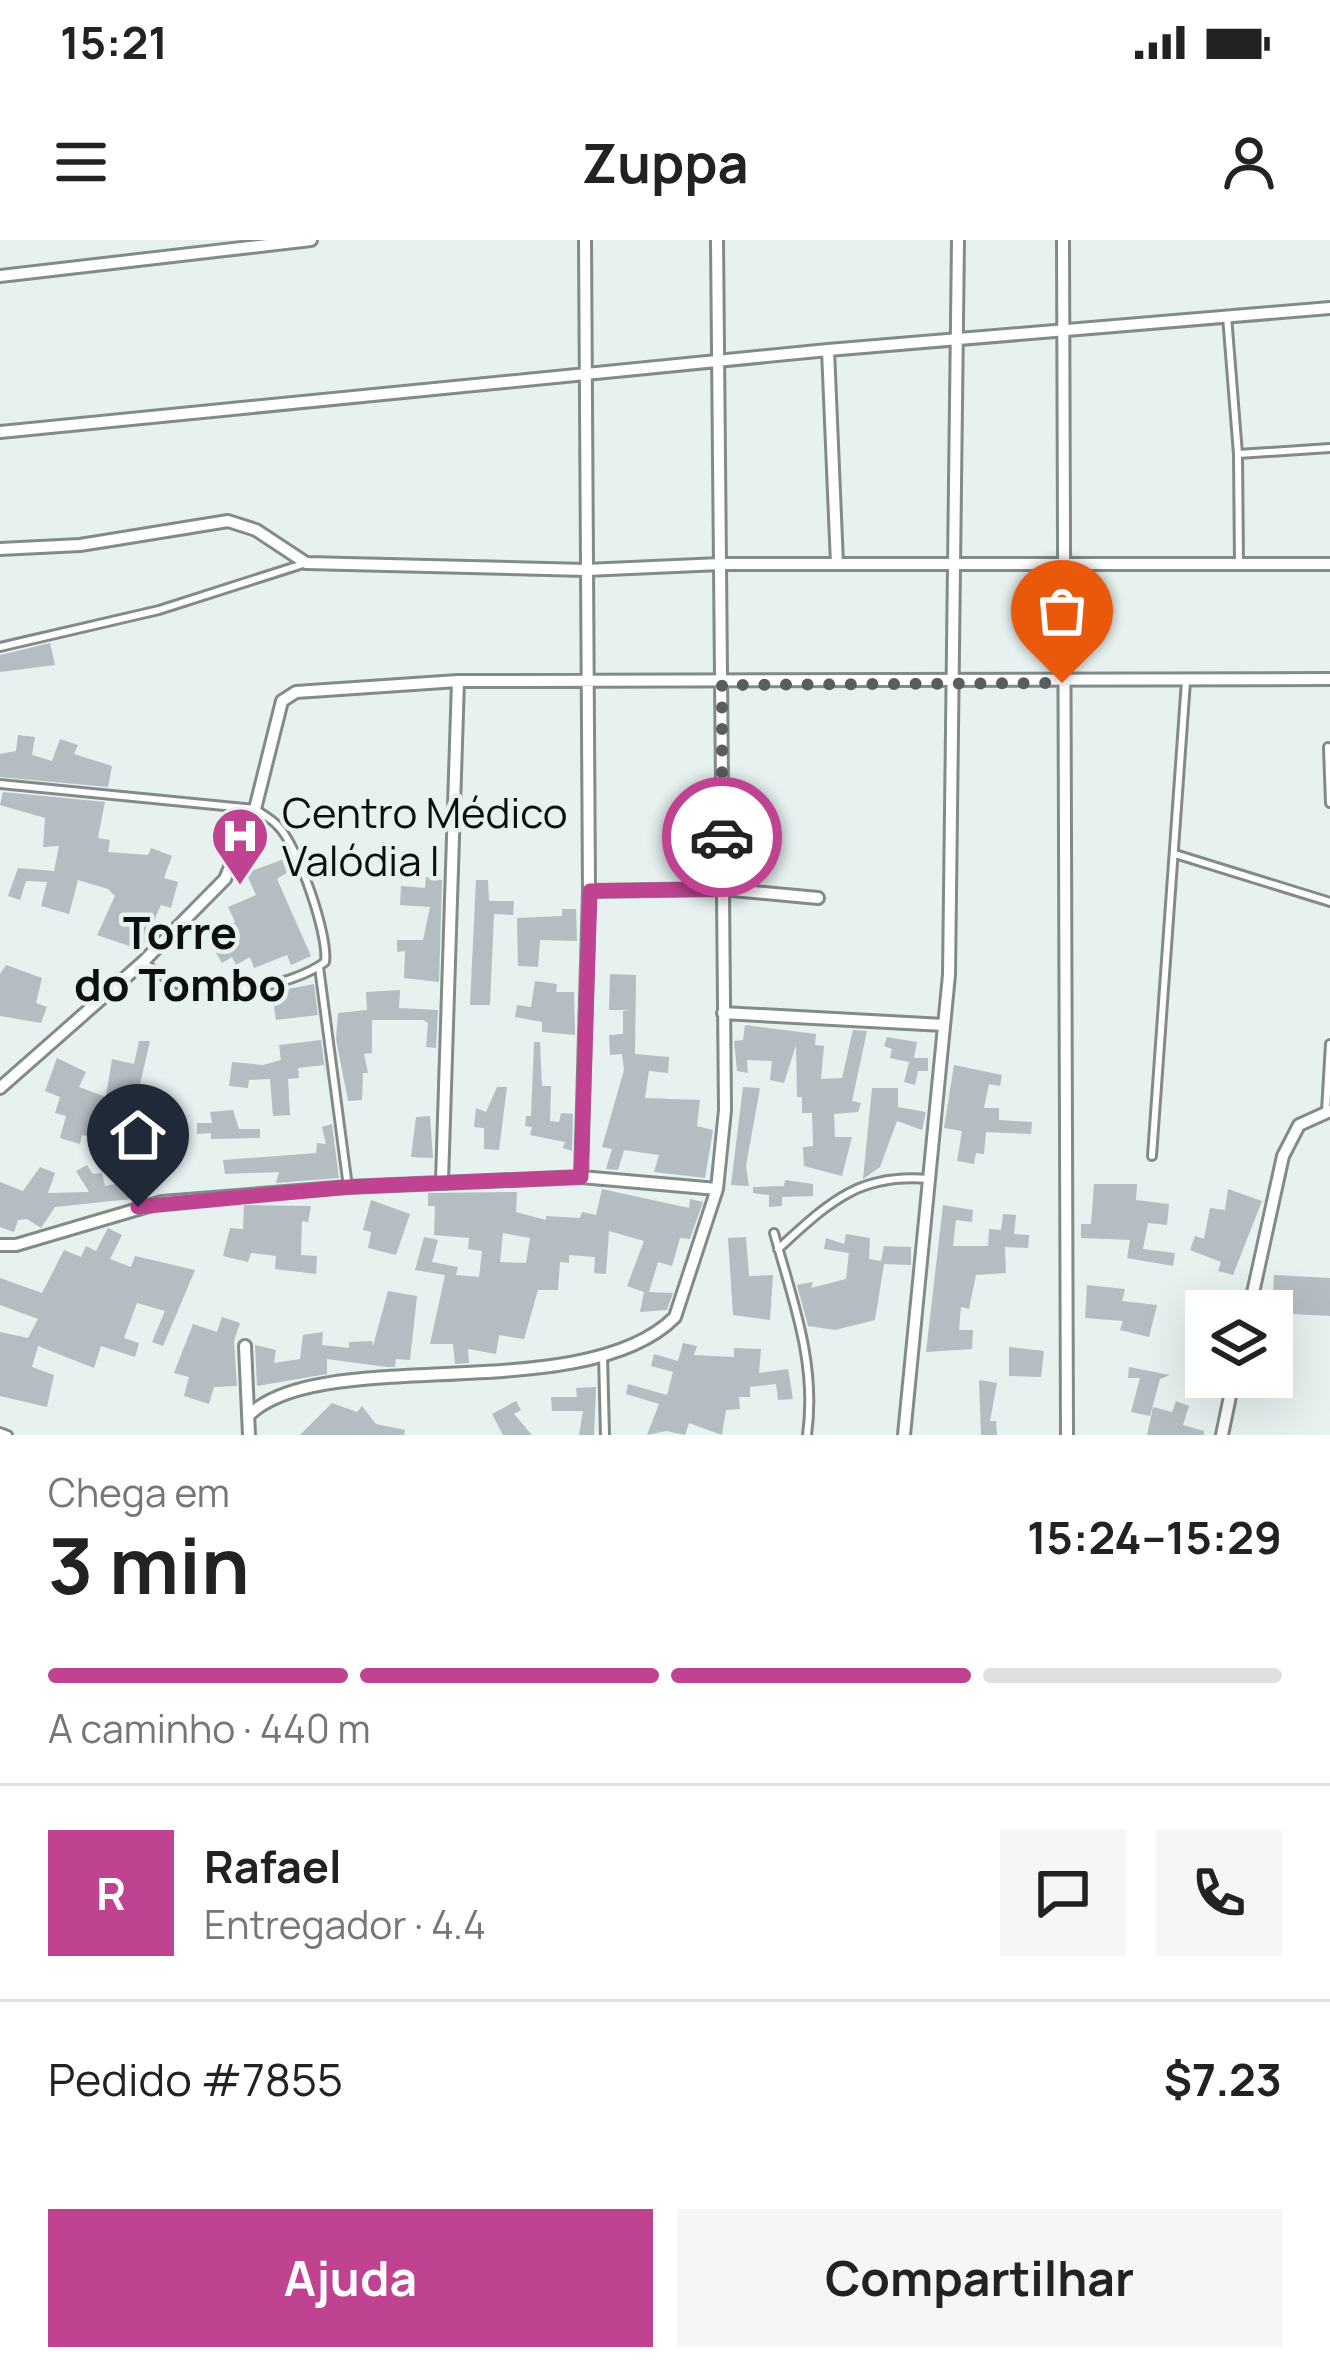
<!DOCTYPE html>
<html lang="pt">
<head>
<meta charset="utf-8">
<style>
	body { margin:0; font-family:Manrope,sans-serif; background:#f6f6f6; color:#222; height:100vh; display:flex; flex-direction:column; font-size:45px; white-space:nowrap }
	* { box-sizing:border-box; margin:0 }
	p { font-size:39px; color:#767676 }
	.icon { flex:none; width:66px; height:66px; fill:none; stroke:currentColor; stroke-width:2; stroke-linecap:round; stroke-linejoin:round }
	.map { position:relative; height:1195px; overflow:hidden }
	.drawer { display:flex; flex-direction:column; background:#fff; flex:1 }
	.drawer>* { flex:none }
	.tools { position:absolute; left:1185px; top:1050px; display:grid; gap:24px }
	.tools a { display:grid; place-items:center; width:108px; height:108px; border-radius:0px; background:#fff; box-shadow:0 12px 48px #0002; font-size:60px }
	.pin { position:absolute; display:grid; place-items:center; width:102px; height:102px; color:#fff; margin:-123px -51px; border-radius:50% 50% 50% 0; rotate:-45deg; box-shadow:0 0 12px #0007 }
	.pin .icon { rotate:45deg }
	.courier { position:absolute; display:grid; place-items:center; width:120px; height:120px; margin:-60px; border:9px solid #c04392; border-radius:50%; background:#fff; color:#222; box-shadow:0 3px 15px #0007 }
	.head em { font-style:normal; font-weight:700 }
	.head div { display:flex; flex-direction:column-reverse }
	.head { display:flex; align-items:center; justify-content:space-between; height:204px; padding:0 48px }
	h1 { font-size:78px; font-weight:700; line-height:90px }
	.bar { display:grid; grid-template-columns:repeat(4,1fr); gap:18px 12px; align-content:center; height:144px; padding:0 48px }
	.bar i { height:15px; border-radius:9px; background:#e0e0e0 }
	.bar .on { background:#c04392 }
	.bar p { grid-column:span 4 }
	.line { display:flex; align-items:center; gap:30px; padding:0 48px; border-top:3px solid #e0e0e0 }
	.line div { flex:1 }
	.round { display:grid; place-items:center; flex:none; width:126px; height:126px; border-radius:0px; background:#f6f6f6 }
	.primary-button { display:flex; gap:24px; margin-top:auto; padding:24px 48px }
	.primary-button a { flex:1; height:138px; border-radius:0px; background:#c04392; color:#fff; font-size:48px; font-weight:700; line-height:138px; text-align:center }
	.primary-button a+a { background:#f6f6f6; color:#222 }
	.status { display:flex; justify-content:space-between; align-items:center; height:84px; padding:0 60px; background:#fff; direction:ltr }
	.status svg { height:33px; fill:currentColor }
	header { display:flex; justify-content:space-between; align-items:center; height:156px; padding:0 48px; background:#fff; font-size:54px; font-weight:700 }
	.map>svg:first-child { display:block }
	.building { fill:#b4bdc1; fill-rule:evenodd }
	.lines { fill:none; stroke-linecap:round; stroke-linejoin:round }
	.lane-casing { stroke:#818b8a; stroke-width:12 }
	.street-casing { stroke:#818b8a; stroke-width:16 }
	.lane { stroke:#fff; stroke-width:6 }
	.street { stroke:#fff; stroke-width:10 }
	.done { stroke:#585e5e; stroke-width:12; stroke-dasharray:0 21.6 }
	.route { stroke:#c04392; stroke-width:15 }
	.labels { text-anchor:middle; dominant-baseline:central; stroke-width:9; stroke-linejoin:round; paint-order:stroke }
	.poi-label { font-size:42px; fill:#0b0f0f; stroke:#e6f1f0; text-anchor:start }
	.neighbourhood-label { font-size:45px; font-weight:bold; fill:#0b0f0f; stroke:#e6f1f0 }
</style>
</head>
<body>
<div class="status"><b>15:21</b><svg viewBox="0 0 49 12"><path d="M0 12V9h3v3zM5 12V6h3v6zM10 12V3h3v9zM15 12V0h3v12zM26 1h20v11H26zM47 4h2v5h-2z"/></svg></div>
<header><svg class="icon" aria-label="menu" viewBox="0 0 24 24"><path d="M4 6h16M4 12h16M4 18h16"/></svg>Zuppa<svg class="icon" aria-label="person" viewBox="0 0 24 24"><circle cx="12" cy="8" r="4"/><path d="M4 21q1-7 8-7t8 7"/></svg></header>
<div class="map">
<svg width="1330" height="1195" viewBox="0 0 1330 1195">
	<rect width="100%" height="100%" fill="#e6f1f0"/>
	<path class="building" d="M50 403 55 425 0 432V415Z
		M18 495 35 497 32 515 52 521 60 499 78 505 74 514 112 526 108 547 0 537V514L16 511Z
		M3 552 105 562 98 598 110 600 108 612 148 615 151 608 172 616 164 638 178 642 171 668 161 665 141 710 97 695 115 656 108 649 78 640 69 674 41 666 47 642 26 641 20 660 8 656 18 628 54 631 59 606 43 607 45 578 0 565Z
		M284 619 291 630 277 639 311 716 291 725 287 715 254 728 250 717 236 725 232 717 222 723 207 697 235 682 228 667 256 655 246 633Z
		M426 637 442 640 439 742 404 738 405 711 397 712V700H423L430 667 400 665 401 646 425 648Z
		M476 640H488L489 661H514L513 675 494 674 490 765H470Z
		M562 669H576L577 701 540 700 538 727 518 726 517 678 562 676Z
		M6 725 42 738 36 763 47 767 41 783 0 776V734Z
		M610 734 636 735 635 814 669 817 668 833 649 831 645 858 700 860 697 886 713 890 705 938 654 932 659 915 624 910 618 930 606 929 612 909 602 907 624 830 622 814 610 815 609 795 623 794V771L629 770H609Z
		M535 741 557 744 556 752H574L575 795 542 792V782L515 777 517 765 531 767Z
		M314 744 318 775 276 780 272 752Z
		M400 750 399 768 438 770 436 808 426 807 428 783 423 780H372V813L364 814 368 833H363L362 860 348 861 336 799 338 773 367 770 366 752Z
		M745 785 816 794 815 805 824 806 821 839 842 838 853 790 867 791 852 861 861 863 858 872 834 874 835 897H852L842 936 804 926 803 907 813 906 812 873H802V857H797L796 805 784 843 770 840 772 821 747 820 748 833 737 831 734 801 743 800Z
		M887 797 917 802 914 818H928V831H918L915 845 904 842 909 822 890 818 892 809 884 806Z
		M321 800 327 845 324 825 298 828 299 838 288 839 290 875 273 876 270 839 249 840 248 848 229 846 232 822 263 825 281 820 279 805Z
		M139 801H150L138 853 173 860 169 888 116 879 111 902 82 895 80 904 60 898 66 876 55 873 60 857 45 851 57 818 86 832 79 847 106 857 112 819 134 824Z
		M534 802H540L542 846H551L550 881 559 882 561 873 573 874 572 911 563 908 565 902 530 895 532 887 525 886 526 876H531Z
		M954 825 1002 835 1000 846 989 844 984 868H999V880L1032 882 1031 894 986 892 984 914 976 913 974 924 957 921 962 891 944 888Z
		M497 847H507L499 910 484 909V888L474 887 476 868 486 872Z
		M743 847 760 848 746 926 749 946 731 945Z
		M872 848H898V867L926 872 922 890 897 881 880 927 863 939Z
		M233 870 239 889H260V898L211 899V893L197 894V883H212L210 872Z
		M430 876 433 918 411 917 416 877Z
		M332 884 339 938 276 943 279 932 225 934 223 920 316 913 317 903 326 904 322 887Z
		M87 925 93 934 102 933 105 946 151 937 141 958 55 967 41 988 27 979 18 980 14 992 0 987V942L23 951 40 927 55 933 48 953 89 952 76 931Z
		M785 940 813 944V956L782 957V966L769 967V955L753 953V947L784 946Z
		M1094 944H1137L1136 960 1169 964 1167 985 1148 983 1143 1009 1175 1013 1173 1026 1127 1018 1130 1000 1081 998V984H1091Z
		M602 949 689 968 690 959 703 962 690 999 680 998 672 1026 658 1022 649 1052 673 1053 667 1070 640 1072 644 1052 627 1046 644 1001 609 991 606 1034 594 1033 595 1017 569 1015V1023L560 1022 558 1050H538L524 1099 499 1095 496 1114 468 1109 469 1123 455 1124 453 1104H430L445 1035 415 1030 424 997 438 1000 432 1022 458 1027 456 1035 479 1037 482 1011 468 1009 469 998 434 995 435 966H428V953L517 952 516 972 546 980V976L580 978 582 972 596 975ZM503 993 530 998 526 1023 500 1022Z
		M1228 949 1262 961 1233 1035 1218 1031 1221 1022 1190 1010 1195 996 1204 999 1210 968 1225 970Z
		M371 960 410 974 396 1015 368 1008 371 992 363 990Z
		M244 965 311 966 308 982 302 981 301 1015 317 1016 316 1034 275 1029 276 1016 251 1013 248 1022 223 1016 230 988 243 989Z
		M943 965 973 970 972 982 956 980 953 1006H988L989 989 1001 990 1003 974 1016 975 1014 994 1029 995 1028 1008 1005 1007 1006 1033 976 1035 969 1069 961 1067 959 1090H973L972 1109 926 1112Z
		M108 988 122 995 110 1019 131 1027 135 1016 195 1030 163 1106 152 1102 165 1071 137 1063 124 1098 139 1103 135 1117 101 1106 94 1128 38 1106 32 1127 54 1135 47 1167 0 1156V1092L28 1098 38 1079 0 1065V1038L42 1053 64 1010 81 1017 86 1006 96 1011Z
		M846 994 870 998 869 1019 881 1021 884 1006 911 1007V1025L884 1024 875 1080 835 1090 808 1086 797 1045 813 1042 811 1048 846 1039 849 1013 824 1009 826 998 844 1004Z
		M746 997 749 1036 773 1035 770 1080 733 1075 728 998Z
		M1274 1035 1330 1038V1076L1272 1073Z
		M1087 1045 1125 1049 1122 1061 1157 1065 1149 1097 1120 1090 1123 1081 1085 1078Z
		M388 1051 417 1056 410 1120 396 1119 395 1127H387L327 1119V1134L257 1146 255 1105 276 1110 274 1123 300 1119 303 1095 323 1092 322 1105 349 1108V1102L372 1101 373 1106Z
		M222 1077 240 1083 234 1101 237 1146 214 1147 209 1164 184 1156 189 1137 174 1133 193 1084 217 1092Z
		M683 1103 697 1106 694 1115 734 1117V1108L761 1109 759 1133 788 1129 793 1159 778 1160 776 1144 750 1147V1157H739L740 1169 726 1170 722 1195 689 1183 685 1195 666 1191 647 1195 659 1164 626 1154 628 1144 667 1155 673 1132 651 1126 654 1114 678 1121Z
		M1009 1107 1044 1111 1041 1137 1009 1136Z
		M1129 1127 1170 1135 1160 1139 1150 1176 1131 1172 1140 1138H1128Z
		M979 1140 997 1143 990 1181H996L997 1195H981Z
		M596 1147 594 1195H579L583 1171H552L551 1157H577L576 1148Z
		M516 1161 521 1170 514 1174 532 1195H503L492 1174Z
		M1176 1161 1189 1166 1183 1185 1204 1191V1195H1147L1153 1167 1172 1172Z
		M332 1163 357 1172 362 1166 376 1184 405 1190 404 1195H300Z"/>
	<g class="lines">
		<defs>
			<path id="lane" d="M1227 76 1238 214 1239 324
				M1238 214 1330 208
				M0 407 159 370 303 324
				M1328 507 1330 563
				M0 544 255 569C262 574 272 579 278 586 298 606 329 696 325 722 291 747 214 760 175 743 164 739 153 729 143 722
				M1175 614 1330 662
				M319 727 348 947
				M1326 871 1330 804
				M1152 916 1186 441
				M774 993C793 1061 817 1124 807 1195
				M778 1009C828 964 857 933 928 939
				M603 1115 605 1195
				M0 1192 8 1195"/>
			<path id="street" d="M1063 0 1067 1195
				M0 36 311 0
				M828 110 837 324
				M0 192 828 110 1330 68
				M0 309 80 305 228 281 256 290 306 323 586 330 720 324H1330
				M589 651 722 649 818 658
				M723 773 944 785
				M0 848 143 722 225 639 255 569 282 461 296 452 458 441 1330 439
				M581 937 589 651 585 0
				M442 941 458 441
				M0 1005H16L162 962 348 947 581 937 717 949
				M1249 1071 1283 916 1299 885 1330 871
				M245 1106 249 1195
				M248 1176C320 1103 584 1169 675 1077L717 949 725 870 717 0
				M904 1195 949 735 958 0
				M1222 1195 1234 1137"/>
		</defs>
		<use href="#lane" class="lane-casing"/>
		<use href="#street" class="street-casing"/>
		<use href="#lane" class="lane"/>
		<use href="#street" class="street"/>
	</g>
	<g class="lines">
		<path class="done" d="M722 597V445L1062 443"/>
		<path class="route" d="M138 967 348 947 581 937 590 651 722 649V597"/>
	</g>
	<defs>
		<symbol id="hospital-pin" viewBox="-11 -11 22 30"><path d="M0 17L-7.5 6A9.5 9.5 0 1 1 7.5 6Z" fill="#c04392" stroke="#e6f1f0"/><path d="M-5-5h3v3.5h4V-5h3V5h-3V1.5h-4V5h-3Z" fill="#fff"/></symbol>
	</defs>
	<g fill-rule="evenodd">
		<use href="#hospital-pin" x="207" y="563" width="66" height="90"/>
	</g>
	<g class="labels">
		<g class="poi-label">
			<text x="282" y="572">Centro Médico<tspan x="282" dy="48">Valódia I</tspan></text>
		</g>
		<g class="neighbourhood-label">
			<text x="180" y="692">Torre<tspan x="180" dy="52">do Tombo</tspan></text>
		</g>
	</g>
</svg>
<div class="tools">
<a><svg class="icon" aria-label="layers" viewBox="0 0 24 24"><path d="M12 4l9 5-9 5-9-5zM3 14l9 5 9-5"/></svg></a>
</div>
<div class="pin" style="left:1062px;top:443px;background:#ea580c"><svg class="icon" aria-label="bag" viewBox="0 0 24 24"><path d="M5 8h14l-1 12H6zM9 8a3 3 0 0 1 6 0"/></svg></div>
<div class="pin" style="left:138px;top:967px;background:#1f2937"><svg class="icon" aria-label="home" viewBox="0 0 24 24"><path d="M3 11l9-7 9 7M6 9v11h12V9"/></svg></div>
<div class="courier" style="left:722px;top:597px"><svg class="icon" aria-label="car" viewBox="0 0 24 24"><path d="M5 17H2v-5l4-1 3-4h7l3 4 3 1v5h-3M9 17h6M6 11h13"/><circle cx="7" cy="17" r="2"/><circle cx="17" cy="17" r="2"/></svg></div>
</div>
<section class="drawer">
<div class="head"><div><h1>3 min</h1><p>Chega em</p></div><em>15:24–15:29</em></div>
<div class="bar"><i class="on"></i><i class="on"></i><i class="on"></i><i></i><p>A caminho · 440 m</p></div>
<div class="line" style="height:216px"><b class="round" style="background:#c04392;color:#fff">R</b><div><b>Rafael</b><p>Entregador · 4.4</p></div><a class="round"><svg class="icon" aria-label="chat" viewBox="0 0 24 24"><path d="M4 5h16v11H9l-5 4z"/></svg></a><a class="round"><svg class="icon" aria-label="phone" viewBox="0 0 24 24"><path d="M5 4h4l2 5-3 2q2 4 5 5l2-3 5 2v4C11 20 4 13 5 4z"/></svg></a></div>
<div class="line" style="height:156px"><div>Pedido #7855</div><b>$7.23</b></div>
<div class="primary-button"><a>Ajuda</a><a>Compartilhar</a></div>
</section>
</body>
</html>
